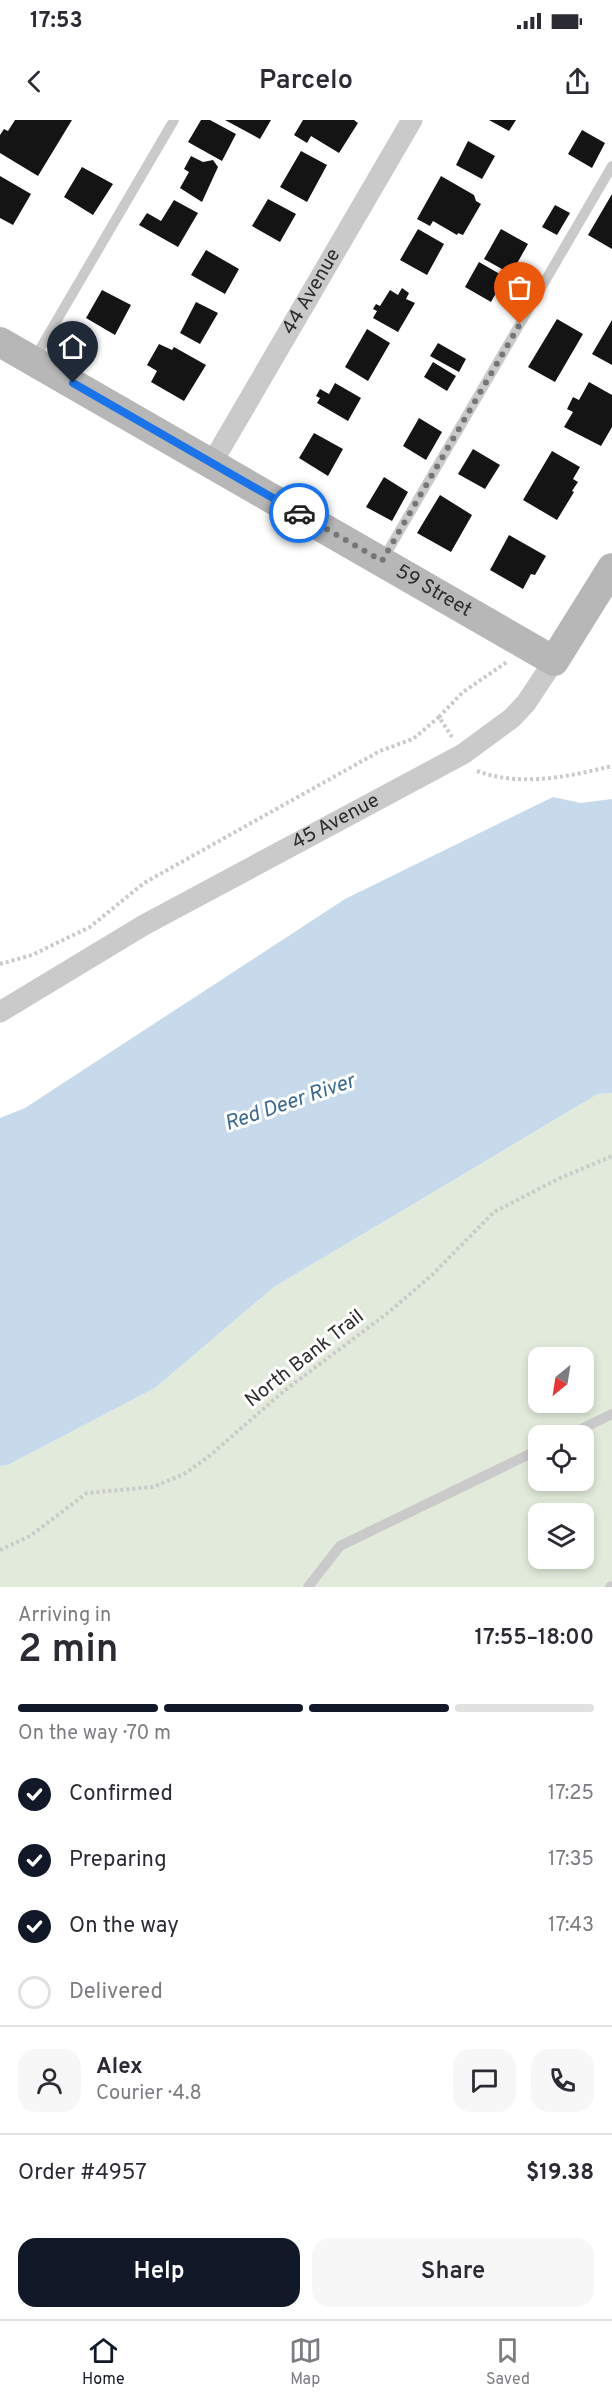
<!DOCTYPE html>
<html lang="en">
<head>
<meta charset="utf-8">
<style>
	body { margin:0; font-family:Overpass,sans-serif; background:#f7f7f7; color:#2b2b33; height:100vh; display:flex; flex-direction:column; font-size:22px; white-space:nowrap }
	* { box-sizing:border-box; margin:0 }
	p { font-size:20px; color:#7c7c81 }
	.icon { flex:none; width:33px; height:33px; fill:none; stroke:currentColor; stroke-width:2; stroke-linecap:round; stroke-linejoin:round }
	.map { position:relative; height:1467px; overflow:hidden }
	.sheet { display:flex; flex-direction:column; background:#fff; flex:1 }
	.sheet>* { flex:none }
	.needle { width:39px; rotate:210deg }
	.buttons { position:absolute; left:528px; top:1227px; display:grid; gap:12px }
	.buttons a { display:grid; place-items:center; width:66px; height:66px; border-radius:12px; background:#fff; box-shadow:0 3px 9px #0003; font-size:30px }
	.pin { position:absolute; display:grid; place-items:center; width:51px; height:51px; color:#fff; margin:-62px -26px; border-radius:50% 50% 50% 0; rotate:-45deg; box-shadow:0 0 6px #0007 }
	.pin .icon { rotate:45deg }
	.courier { position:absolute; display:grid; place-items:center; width:60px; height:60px; margin:-30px; border:4px solid #1a73e8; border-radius:50%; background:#fff; color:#222; box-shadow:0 2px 8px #0007 }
	.summary em { font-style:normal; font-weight:600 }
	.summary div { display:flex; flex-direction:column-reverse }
	.summary { display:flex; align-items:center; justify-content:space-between; height:102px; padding:0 18px }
	h1 { font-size:39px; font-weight:600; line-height:45px }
	.bar { display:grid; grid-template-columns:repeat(4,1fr); gap:9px 6px; align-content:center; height:72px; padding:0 18px }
	.bar i { height:8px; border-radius:4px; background:#e1e1e2 }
	.bar .selected { background:#111827 }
	.bar p { grid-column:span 4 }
	.line { display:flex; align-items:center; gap:15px; padding:0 18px; border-top:2px solid #e1e1e2 }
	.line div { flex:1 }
	.round { display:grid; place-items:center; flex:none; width:63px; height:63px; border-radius:18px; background:#f7f7f7 }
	ol { padding:0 18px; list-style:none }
	li { display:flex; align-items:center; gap:18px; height:66px }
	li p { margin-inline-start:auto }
	li .icon { padding:6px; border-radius:50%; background:#111827; color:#fff; stroke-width:4 }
	li:last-child { color:#7c7c81 }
	li i { width:33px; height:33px; border:3px solid #e1e1e2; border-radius:50% }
	.button { display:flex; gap:12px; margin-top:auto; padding:12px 18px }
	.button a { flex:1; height:69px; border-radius:18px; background:#111827; color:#fff; font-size:24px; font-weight:600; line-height:69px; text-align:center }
	.button a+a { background:#f7f7f7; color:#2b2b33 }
	.status { display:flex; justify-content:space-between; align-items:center; height:42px; padding:0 30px; background:#fff; direction:ltr }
	.status svg { height:16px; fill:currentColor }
	header { display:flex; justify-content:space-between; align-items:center; height:78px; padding:0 18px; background:#fff; font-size:27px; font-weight:600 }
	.menu { display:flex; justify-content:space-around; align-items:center; height:84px; border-top:2px solid #e1e1e2; background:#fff; font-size:16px; color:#7c7c81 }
	.menu a { display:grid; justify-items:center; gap:3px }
	.menu .selected { color:#111827 }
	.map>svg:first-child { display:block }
	.green { fill:#e2ebdb; fill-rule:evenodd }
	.water { fill:#c6daeb }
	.building { fill:#141414 }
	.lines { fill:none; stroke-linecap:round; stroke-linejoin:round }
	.path { stroke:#cacaca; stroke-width:4; stroke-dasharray:3 3; stroke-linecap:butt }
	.lane { stroke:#cacaca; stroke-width:10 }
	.street { stroke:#cacaca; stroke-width:21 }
	.secondary { stroke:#b7b7b7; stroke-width:30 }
	.done { stroke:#767676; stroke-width:6; stroke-dasharray:0 10.8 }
	.route { stroke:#1a73e8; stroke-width:8 }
	.labels { text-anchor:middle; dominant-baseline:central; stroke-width:6; stroke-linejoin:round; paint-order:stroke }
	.street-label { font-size:20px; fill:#2d2d2d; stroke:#fff }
	.water-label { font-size:21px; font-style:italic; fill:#3b6990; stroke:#fff }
</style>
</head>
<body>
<div class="status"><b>17:53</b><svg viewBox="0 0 49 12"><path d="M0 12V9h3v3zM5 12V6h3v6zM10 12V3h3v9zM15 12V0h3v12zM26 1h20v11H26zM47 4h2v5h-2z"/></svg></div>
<header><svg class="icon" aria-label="back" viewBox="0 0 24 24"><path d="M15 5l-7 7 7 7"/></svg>Parcelo<svg class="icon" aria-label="share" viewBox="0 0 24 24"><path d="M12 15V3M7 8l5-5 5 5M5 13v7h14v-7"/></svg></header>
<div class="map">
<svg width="612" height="1467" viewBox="0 0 612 1467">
	<rect width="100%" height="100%" fill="#fff"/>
	<path class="green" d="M612 973V1467H0V1346L8 1345 155 1268 274 1167 598 974ZM538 1238H584V1282H538ZM538 1316H584V1360H538ZM538 1394H584V1438H538Z"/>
	<path class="water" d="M553 677 581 683 612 679V973L598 974 274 1167 155 1268 8 1345 0 1346V998L25 988 345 779Z"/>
	<path class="building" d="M15 0H72L38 56 0 33V15L4 9 8 11Z
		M201 0H210L236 14 222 41 188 22Z
		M225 0H271L260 19Z
		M303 0H354L358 3 339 33 311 16 307 23 294 15Z
		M489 0H516L509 11Z
		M582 10 605 23 592 48 568 34Z
		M468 21 495 36 482 59 456 45Z
		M301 31 327 45 307 82 280 67Z
		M191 36 203 42 213 40 218 47 202 82 180 68 189 52 184 49Z
		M82 47 113 64 93 95 64 77Z
		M0 56 31 74 13 105 0 98Z
		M441 56 474 75 476 81 481 84 463 115 458 113 457 115 433 101 430 106 417 99Z
		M612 74V129L588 115Z
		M268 79 296 94 280 122 252 106Z
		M174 80 198 93 178 127 139 105 147 93 161 101Z
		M555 85 570 93 557 115 542 107Z
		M418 109 444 124 427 155 400 140Z
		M501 109 528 124 511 154 484 139Z
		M206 130 239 149 225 174 191 155Z
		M479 142 505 157 491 182 465 167Z
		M402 168 409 173 406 179 415 183 398 212 373 198 377 191 373 189 376 184 380 186 390 170 398 175Z
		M102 170 131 185 115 215 86 198Z
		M196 182 218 193 200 224 180 213Z
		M557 199 583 214 555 262 528 247Z
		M612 200V245L592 234Z
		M367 209 390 223 368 261 345 247Z
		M438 223 466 239 459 252 430 236Z
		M159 224 172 230 174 227 206 245 184 281 151 262 157 251 147 245Z
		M433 242 456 256 447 271 424 257Z
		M589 262 612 275V307L601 326 564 307 573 292 567 289 573 277 579 280Z
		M335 263 361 278 348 301 317 283 320 278 316 276 320 269 329 274Z
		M419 298 442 312 426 340 403 326Z
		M314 313 343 329 328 356 299 338Z
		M473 329 500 345 485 369 458 354Z
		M552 331 580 347 573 359 578 362 572 371 574 372 557 400 523 380Z
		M384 357 408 372 392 401 366 387Z
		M440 375 472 395 451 432 417 413Z
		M509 415 546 436 535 455 531 454 523 469 490 450Z"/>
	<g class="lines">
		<path class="path" d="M439 597 463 572 507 542
			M477 651C521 667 567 657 612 646
			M0 844 32 835 90 807 144 763 380 631 413 619 439 597 452 617
			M0 1430 30 1416 87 1373 153 1367 184 1354 208 1337 284 1271 389 1192 432 1155 494 1092 558 1059 612 1036"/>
		<path class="lane" d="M33 241 174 0
			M382 441 612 46
			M567 1316 612 1294
			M308 1467 340 1426 538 1330
			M610 1467 612 1466"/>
		<g class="street">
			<path id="s1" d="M212 343 412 0"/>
			<path id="s2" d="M0 892 144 805 463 634 512 598 526 583 554 541"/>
		</g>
		<path class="secondary" id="s3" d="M0 222 554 541 612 448"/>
	</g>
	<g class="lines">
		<path class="done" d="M299 393 382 441 520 204"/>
		<path class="route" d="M73 263 299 393"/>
	</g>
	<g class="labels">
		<g class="street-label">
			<text stroke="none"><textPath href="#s1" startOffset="198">44 Avenue</textPath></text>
			<text stroke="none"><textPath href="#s3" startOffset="500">59 Street</textPath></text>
			<text stroke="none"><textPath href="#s2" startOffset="386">45 Avenue</textPath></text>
			<text transform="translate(305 1239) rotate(-38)">North Bank Trail</text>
		</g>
		<g class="water-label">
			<text transform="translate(290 983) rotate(-19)">Red Deer River</text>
		</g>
	</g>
</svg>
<div class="buttons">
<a><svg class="needle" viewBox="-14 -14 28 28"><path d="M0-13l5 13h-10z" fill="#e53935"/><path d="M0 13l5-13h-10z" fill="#7c7c81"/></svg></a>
<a><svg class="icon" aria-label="locate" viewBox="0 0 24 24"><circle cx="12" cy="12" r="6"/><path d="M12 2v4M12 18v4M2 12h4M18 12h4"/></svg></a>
<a><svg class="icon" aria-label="layers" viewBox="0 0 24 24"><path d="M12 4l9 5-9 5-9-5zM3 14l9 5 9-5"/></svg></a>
</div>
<div class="pin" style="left:520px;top:204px;background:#ea580c"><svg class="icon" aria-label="bag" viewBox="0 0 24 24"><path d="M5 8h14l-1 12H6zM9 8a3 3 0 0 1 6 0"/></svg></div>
<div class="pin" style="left:73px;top:263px;background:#1f2937"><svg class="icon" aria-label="home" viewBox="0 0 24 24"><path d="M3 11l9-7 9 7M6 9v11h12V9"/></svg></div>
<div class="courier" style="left:299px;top:393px"><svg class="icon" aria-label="car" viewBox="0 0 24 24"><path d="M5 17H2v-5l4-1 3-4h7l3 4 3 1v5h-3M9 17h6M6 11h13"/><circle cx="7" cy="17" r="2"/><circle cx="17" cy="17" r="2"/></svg></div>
</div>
<section class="sheet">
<div class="summary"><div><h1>2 min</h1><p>Arriving in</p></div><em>17:55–18:00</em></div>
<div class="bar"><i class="selected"></i><i class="selected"></i><i class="selected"></i><i></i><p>On the way · 70 m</p></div>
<ol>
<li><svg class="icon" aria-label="check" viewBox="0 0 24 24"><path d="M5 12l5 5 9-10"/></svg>Confirmed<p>17:25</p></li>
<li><svg class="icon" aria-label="check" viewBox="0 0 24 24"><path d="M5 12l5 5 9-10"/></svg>Preparing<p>17:35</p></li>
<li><svg class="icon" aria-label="check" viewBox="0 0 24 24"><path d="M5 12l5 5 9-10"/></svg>On the way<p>17:43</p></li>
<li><i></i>Delivered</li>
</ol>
<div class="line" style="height:108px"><a class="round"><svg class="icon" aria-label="person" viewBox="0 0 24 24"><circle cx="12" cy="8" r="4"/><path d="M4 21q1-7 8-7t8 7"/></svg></a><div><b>Alex</b><p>Courier · 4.8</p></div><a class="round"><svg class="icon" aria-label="chat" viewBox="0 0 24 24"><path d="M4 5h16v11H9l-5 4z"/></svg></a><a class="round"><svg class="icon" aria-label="phone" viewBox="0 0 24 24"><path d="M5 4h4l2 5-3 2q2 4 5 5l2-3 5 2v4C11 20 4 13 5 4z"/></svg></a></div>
<div class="line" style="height:78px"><div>Order #4957</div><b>$19.38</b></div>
<div class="button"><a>Help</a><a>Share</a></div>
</section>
<nav class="menu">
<a class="selected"><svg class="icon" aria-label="home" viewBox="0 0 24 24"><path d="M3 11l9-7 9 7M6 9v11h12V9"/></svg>Home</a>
<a><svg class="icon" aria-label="map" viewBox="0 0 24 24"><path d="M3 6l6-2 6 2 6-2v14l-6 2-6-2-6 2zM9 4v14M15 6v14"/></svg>Map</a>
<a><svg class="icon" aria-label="saved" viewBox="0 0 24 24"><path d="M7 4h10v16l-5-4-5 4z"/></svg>Saved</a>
</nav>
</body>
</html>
